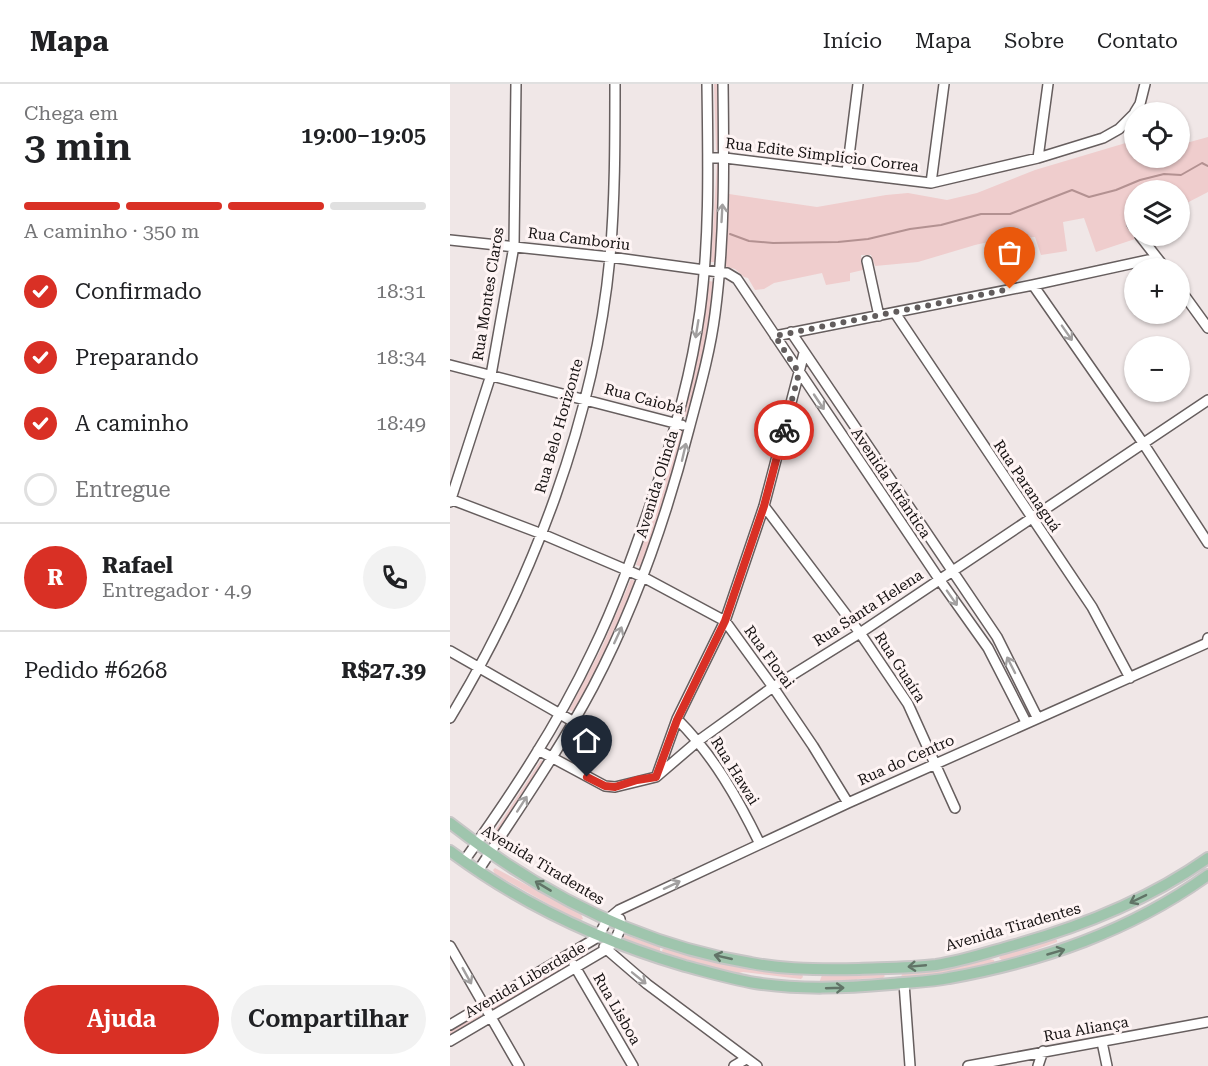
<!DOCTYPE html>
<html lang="pt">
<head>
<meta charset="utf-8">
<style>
	body { margin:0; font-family:"Roboto Serif",serif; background:#f2f2f2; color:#202124; height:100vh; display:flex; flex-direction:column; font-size:22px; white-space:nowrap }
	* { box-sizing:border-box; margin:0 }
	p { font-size:20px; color:#757577 }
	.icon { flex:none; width:33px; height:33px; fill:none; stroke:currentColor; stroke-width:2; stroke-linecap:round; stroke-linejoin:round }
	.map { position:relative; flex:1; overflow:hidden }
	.panel { display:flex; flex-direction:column; background:#fff; width:450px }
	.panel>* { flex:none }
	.controls { position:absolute; left:674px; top:18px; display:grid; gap:12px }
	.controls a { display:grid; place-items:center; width:66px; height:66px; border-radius:50%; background:#fff; box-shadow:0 2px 4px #0004; font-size:30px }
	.pin { position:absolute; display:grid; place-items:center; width:51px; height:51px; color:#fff; margin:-62px -26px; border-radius:50% 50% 50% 0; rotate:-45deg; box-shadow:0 0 6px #0007 }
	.pin .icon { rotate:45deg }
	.courier { position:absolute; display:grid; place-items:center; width:60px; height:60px; margin:-30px; border:4px solid #d93025; border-radius:50%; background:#fff; color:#222; box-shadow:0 2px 8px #0007 }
	.overview em { font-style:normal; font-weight:600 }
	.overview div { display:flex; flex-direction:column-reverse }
	.overview { display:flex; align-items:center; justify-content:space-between; height:102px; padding:0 24px }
	h1 { font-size:39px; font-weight:600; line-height:45px }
	.bar { display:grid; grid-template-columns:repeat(4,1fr); gap:9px 6px; align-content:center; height:72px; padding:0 24px }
	.bar i { height:8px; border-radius:4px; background:#e0e0e0 }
	.bar .active { background:#d93025 }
	.bar p { grid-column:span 4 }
	.line { display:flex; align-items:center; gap:15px; padding:0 24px; border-top:2px solid #e0e0e0 }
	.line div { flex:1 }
	.round { display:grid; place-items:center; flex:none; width:63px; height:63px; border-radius:32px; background:#f2f2f2 }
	ol { padding:0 24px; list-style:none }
	li { display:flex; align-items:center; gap:18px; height:66px }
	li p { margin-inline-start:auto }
	li .icon { padding:6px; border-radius:50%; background:#d93025; color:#fff; stroke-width:4 }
	li:last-child { color:#757577 }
	li i { width:33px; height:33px; border:3px solid #e0e0e0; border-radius:50% }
	.primary-button { display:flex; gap:12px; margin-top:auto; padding:12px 24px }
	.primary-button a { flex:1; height:69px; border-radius:36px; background:#d93025; color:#fff; font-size:24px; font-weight:600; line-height:69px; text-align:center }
	.primary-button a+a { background:#f2f2f2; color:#202124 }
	header { display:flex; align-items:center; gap:36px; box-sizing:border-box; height:84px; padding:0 30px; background:#fff; border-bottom:2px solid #e0e0e0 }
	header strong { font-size:28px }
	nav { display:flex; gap:33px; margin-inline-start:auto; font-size:21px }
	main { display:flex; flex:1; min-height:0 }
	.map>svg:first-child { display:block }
	.green { fill:#efcdcd }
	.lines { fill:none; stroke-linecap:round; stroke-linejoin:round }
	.stream { stroke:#b39191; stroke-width:2 }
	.minor-casing { stroke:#665e5e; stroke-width:12 }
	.major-casing { stroke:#c7c6c6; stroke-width:14 }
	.minor { stroke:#fff; stroke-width:9 }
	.major { stroke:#9fc5ad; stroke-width:10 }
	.oneway { stroke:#a2a0a0 }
	.oneway2 { stroke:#617467 }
	.done { stroke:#625d5d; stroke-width:6; stroke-dasharray:0 10.8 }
	.route { stroke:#d93025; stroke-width:8 }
	.labels { text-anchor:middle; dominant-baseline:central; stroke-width:6; stroke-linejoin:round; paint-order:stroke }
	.street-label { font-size:15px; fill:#161212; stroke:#fef4f4 }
</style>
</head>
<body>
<header>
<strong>Mapa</strong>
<nav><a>Início</a><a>Mapa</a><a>Sobre</a><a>Contato</a></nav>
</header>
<main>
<section class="panel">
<div class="overview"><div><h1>3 min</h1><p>Chega em</p></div><em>19:00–19:05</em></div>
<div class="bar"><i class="active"></i><i class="active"></i><i class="active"></i><i></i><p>A caminho · 350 m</p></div>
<ol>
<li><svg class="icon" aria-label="check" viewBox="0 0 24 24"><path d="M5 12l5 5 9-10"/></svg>Confirmado<p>18:31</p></li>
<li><svg class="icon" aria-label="check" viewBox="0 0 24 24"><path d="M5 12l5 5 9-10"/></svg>Preparando<p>18:34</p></li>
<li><svg class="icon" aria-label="check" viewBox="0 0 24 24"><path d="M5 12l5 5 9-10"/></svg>A caminho<p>18:49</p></li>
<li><i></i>Entregue</li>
</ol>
<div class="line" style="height:108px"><b class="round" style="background:#d93025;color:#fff">R</b><div><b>Rafael</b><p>Entregador · 4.9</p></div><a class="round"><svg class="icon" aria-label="phone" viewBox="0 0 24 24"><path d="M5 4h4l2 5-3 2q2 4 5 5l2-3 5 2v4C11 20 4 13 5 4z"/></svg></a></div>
<div class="line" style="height:78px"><div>Pedido #6268</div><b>R$27.39</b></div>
<div class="primary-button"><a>Ajuda</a><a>Compartilhar</a></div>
</section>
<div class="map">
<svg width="758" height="982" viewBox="0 0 758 982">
	<rect width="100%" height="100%" fill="#f0e7e7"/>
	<path class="green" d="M264 0H270L271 66H266Z
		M758 53V108L729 123V106H684V152H690L685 155 646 168 634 134 613 138 617 167 591 171 585 153 552 155 525 161 468 178 425 182 421 171H411L413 186 400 189V197L376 201 372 189 324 199 314 205 305 206 298 194 294 193 285 185 274 182 279 110 367 123 436 111 458 109 497 116 527 109 585 86 679 58H684V74H729V61Z
		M267 78H272L266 178H261Z
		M259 197 265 198 254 266 239 333 233 332 248 265Z
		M229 345 235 347 226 385 192 483 186 481 219 383Z
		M181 495 187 498 157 566 125 628 119 626 152 563Z
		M91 676 96 679 45 756 41 753Z
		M45 784 131 830 133 835 128 837 45 790 43 786Z
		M175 851 210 863V868L173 856Z
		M604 855 607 856V858L553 877 549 874 551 871Z
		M215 864 286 883 352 890 353 893 351 895 293 888 285 890 213 870 212 866Z
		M134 866H138L137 871 42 928 39 924 41 922Z
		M539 875 544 876 545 880 507 889 452 895 451 893 453 888 498 883Z
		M433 890 435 892 433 894 408 895 400 900 369 899 372 891Z
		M30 930 33 934 0 953V947Z"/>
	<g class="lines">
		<path class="stream" d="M280 150 299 157 323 159 388 158 418 155 460 145 491 141 531 130H560L622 106 639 113 666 106 690 96 714 90 731 91 752 79 758 82"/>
		<defs>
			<path id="minor" d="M685 28 690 20 695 0
				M258 74H275L481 99 588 74 653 54 669 45 684 30
				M588 74 598 0
				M397 88 408 0
				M481 99 494 0
				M682 140 684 143
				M690 152 715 184
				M0 156 160 173 269 188 277 189 287 195 489 495 538 564 576 638
				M417 177 429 232
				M583 201 693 359 758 459
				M729 204 758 244
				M445 229 642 523 680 594
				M341 248 547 553 587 633
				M325 252 583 201 707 174
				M0 281 232 341
				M0 415 92 450 193 493 275 537 323 603 363 662 398 719
				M0 418 41 291 64 162 66 0
				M314 422 410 549 458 620 505 724
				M0 567 124 638
				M0 634C83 497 145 333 160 173 165 116 165 58 165 0
				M227 635C264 672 288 715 310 760
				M88 666 155 702 165 703 206 693 248 657 323 603 410 549 758 316
				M207 691 227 635 275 537 314 422 354 269
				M14 777C61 711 107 642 142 568 166 519 184 468 202 416 223 355 241 292 250 227 260 152 258 75 257 0
				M28 787C67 727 109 667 143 603 186 521 216 435 239 345 249 307 260 269 265 230 275 154 274 77 273 0
				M148 853 157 836 169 826 398 719 757 559 758 554
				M0 862 69 982
				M154 863 197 900 307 982
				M124 881 183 982
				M454 899 460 982
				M0 941 148 853
				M0 957 155 866C165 858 172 848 170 835
				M652 958 657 982
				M284 982 296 975
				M518 982 758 938
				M588 982 593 967"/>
			<path id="major" d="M0 739C88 808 189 861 301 879 336 886 373 886 409 885 434 884 460 884 486 881 513 877 539 868 565 861 633 842 700 815 758 774
				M0 767C71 820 150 857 235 882 258 888 281 895 305 899 350 906 395 904 441 900 460 898 480 898 499 894 593 877 680 847 758 791"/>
		</defs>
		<use href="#minor" class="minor-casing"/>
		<use href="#major" class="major-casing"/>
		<use href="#minor" class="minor"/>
		<use href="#major" class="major"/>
	</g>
	<defs><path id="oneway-shaft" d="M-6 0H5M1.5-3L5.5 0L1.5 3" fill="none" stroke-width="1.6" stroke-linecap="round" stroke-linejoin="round" transform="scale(1.5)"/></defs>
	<g class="oneway">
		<use href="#oneway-shaft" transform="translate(272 129) rotate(-87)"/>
		<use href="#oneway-shaft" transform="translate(247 245) rotate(99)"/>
		<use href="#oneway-shaft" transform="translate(617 249) rotate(55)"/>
		<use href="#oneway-shaft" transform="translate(369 318) rotate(56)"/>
		<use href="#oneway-shaft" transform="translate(234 368) rotate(-77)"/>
		<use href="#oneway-shaft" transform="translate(502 514) rotate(55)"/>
		<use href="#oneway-shaft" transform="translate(168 551) rotate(-65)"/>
		<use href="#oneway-shaft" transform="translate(561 581) rotate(-117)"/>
		<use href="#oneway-shaft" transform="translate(72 720) rotate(-57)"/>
		<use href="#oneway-shaft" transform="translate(222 801) rotate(-25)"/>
		<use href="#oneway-shaft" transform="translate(17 892) rotate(61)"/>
		<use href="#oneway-shaft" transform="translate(189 894) rotate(39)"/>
	</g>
	<g class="oneway2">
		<use href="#oneway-shaft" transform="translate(93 802) rotate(-149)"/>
		<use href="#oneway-shaft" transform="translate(688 815) rotate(154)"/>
		<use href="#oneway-shaft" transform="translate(606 868) rotate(-16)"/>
		<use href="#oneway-shaft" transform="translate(273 873) rotate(-167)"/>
		<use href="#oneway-shaft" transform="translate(467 882) rotate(175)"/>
		<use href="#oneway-shaft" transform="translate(385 904) rotate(-2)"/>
	</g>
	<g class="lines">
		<path class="done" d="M334 346 349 289 325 252 560 205"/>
		<path class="route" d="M137 693 155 702 165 703 187 696 206 693 227 636 275 537 314 422 334 346"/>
	</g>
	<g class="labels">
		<g class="street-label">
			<text transform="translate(372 71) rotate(7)">Rua Edite Simplicio Correa</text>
			<text transform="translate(129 155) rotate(7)">Rua Camboriu</text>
			<text transform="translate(38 210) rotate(-81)">Rua Montes Claros</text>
			<text transform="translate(194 315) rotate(15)">Rua Caiobá</text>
			<text transform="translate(109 342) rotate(-74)">Rua Belo Horizonte</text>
			<text transform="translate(441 399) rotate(56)">Avenida Atrântica</text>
			<text transform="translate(207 400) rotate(-73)">Avenida Olinda</text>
			<text transform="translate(577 402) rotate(56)">Rua Paranaguá</text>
			<text transform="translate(418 524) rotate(-33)">Rua Santa Helena</text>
			<text transform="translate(319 573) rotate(54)">Rua Florai</text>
			<text transform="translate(450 583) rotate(57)">Rua Guaíra</text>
			<text transform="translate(456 676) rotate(-24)">Rua do Centro</text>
			<text transform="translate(285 687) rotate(58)">Rua Hawai</text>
			<text transform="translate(93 781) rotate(31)">Avenida Tiradentes</text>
			<text transform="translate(563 843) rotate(-16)">Avenida Tiradentes</text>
			<text transform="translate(75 896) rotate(-30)">Avenida Liberdade</text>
			<text transform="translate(167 925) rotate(60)">Rua Lisboa</text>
			<text transform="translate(636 945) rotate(-10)">Rua Aliança</text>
		</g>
	</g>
</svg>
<div class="controls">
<a><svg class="icon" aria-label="locate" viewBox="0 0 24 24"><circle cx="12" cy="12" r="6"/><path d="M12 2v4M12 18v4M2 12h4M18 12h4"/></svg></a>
<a><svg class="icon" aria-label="layers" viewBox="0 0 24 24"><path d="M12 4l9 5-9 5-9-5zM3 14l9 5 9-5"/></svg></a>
<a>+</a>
<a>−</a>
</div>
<div class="pin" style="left:560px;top:205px;background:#ea580c"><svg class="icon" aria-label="bag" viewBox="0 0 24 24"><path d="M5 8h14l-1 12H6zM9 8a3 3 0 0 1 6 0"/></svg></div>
<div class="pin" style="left:137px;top:693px;background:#1f2937"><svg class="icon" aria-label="home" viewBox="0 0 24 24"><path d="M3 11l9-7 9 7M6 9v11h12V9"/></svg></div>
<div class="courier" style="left:334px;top:346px"><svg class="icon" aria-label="bike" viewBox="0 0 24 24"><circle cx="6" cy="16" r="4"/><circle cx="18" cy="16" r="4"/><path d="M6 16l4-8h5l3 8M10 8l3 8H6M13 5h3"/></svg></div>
</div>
</main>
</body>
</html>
